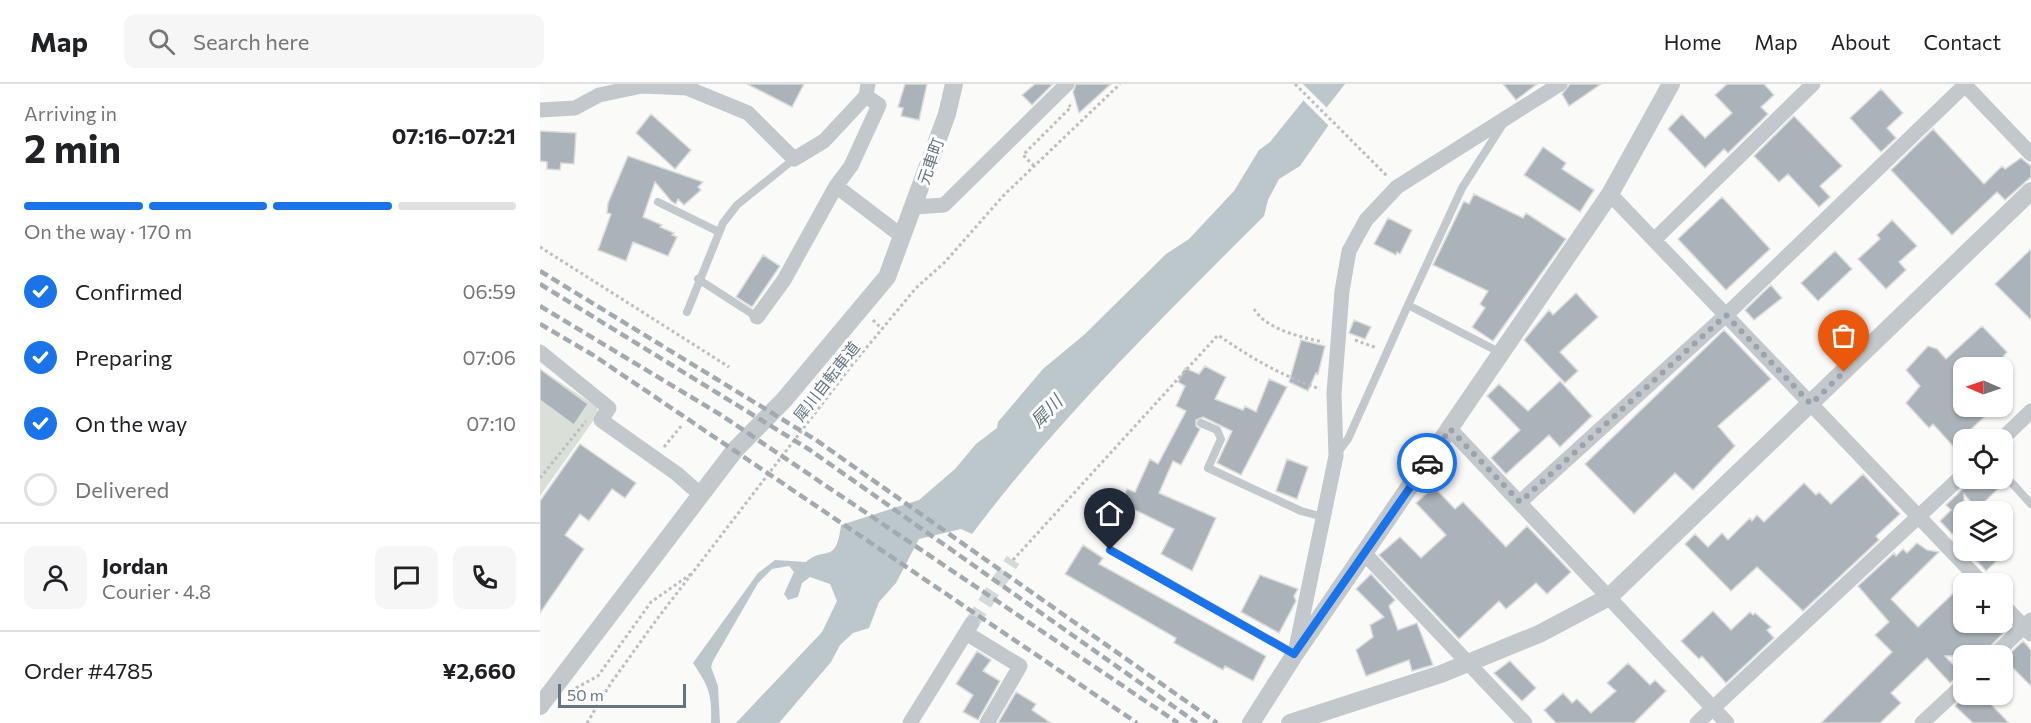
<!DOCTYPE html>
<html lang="en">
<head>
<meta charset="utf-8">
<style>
	body { margin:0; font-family:Commissioner,"Noto Sans JP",sans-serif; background:#f6f6f6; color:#202124; height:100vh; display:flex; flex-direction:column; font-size:22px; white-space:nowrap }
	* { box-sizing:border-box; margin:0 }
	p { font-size:20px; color:#757577 }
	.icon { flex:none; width:33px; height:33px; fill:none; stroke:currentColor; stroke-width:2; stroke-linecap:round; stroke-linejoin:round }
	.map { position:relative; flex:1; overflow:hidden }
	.sheet { display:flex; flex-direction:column; background:#fff; width:540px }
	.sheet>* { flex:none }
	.needle { width:39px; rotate:272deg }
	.tools { position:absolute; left:1413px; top:273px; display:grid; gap:12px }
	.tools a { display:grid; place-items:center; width:60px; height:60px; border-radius:12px; background:#fff; box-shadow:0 2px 4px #0004; font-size:30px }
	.scale { position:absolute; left:18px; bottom:15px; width:128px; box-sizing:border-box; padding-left:6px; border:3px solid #657683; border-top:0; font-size:16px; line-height:21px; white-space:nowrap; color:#657683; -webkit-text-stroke:4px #fff; paint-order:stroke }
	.pin { position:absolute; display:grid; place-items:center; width:51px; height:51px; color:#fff; margin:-62px -26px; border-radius:50% 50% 50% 0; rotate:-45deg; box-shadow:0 0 6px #0007 }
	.pin .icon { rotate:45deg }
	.courier { position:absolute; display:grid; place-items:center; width:60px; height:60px; margin:-30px; border:4px solid #1a73e8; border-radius:50%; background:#fff; color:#222; box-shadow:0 2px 8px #0007 }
	.headline em { font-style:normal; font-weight:700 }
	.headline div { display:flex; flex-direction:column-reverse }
	.headline { display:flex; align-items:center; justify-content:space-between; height:102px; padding:0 24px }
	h1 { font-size:39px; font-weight:700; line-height:45px }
	.bar { display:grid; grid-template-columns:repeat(4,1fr); gap:9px 6px; align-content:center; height:72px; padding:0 24px }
	.bar i { height:8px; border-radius:4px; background:#e0e0e0 }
	.bar .current { background:#1a73e8 }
	.bar p { grid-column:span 4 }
	.line { display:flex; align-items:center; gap:15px; padding:0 24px; border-top:2px solid #e0e0e0 }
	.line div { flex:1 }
	.round { display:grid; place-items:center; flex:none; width:63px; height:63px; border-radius:12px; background:#f6f6f6 }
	ol { padding:0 24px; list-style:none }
	li { display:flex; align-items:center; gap:18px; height:66px }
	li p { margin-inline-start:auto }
	li .icon { padding:6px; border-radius:50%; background:#1a73e8; color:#fff; stroke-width:4 }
	li:last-child { color:#757577 }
	li i { width:33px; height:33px; border:3px solid #e0e0e0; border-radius:50% }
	header { display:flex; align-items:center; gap:36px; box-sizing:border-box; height:84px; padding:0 30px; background:#fff; border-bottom:2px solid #e0e0e0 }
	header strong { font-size:28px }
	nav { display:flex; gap:33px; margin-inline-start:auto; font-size:21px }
	.search { width:420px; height:54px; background:#f6f6f6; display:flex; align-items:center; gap:15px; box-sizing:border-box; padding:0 21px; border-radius:12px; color:#757577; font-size:22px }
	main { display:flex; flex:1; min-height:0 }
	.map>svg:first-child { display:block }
	.green { fill:#dadfd7 }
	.water { fill:#bbc7cb }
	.pier { fill:#fafaf8 }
	.building { fill:#aab3b9; stroke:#dcdcda; stroke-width:1.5 }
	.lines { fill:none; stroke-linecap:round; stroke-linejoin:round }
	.minor-tunnel { stroke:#d5d9db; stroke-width:15; stroke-dasharray:15 8; stroke-linecap:butt }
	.path { stroke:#bbbfc2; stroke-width:3; stroke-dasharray:3 3; stroke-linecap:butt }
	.service { stroke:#c3c8cc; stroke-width:8 }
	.minor { stroke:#c3c8cc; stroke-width:15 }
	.tertiary { stroke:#c3c8cc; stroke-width:18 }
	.rail { stroke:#a2aab0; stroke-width:4.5; stroke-dasharray:9 4.5; stroke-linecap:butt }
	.done { stroke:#99a4ac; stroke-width:6; stroke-dasharray:0 10.8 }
	.route { stroke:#1a73e8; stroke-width:8 }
	.labels { text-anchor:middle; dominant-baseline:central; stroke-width:6; stroke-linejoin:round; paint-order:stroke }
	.street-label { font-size:16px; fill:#657683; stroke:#fff }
	.water-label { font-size:18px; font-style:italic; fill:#60757c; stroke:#fff }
</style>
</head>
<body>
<header>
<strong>Map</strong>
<div class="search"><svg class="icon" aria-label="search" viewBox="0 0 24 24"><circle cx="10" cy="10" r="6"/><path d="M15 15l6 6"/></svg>Search here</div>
<nav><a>Home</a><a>Map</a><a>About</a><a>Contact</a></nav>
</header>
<main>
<section class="sheet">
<div class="headline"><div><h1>2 min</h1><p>Arriving in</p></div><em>07:16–07:21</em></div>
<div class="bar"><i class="current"></i><i class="current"></i><i class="current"></i><i></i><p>On the way · 170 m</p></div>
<ol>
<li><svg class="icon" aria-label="check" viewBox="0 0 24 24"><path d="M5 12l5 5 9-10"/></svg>Confirmed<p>06:59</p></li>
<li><svg class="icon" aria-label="check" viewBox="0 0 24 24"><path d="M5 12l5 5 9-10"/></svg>Preparing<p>07:06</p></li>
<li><svg class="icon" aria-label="check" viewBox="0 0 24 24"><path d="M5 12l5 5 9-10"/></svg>On the way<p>07:10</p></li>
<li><i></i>Delivered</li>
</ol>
<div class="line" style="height:108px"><a class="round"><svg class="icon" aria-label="person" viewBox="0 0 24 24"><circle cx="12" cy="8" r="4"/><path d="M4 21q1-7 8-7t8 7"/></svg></a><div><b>Jordan</b><p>Courier · 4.8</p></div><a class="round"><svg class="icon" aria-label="chat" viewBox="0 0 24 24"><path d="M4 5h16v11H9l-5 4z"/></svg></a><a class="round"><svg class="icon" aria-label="phone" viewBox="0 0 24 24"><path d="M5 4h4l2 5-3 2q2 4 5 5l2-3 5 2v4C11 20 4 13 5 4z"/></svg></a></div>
<div class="line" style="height:78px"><div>Order #4785</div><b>¥2,660</b></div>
</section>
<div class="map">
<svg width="1491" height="639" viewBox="0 0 1491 639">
	<rect width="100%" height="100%" fill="#fafaf8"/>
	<path class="green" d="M0 285 57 323 58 330 0 412Z"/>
	<path class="water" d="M762 0H805L787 23 788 42 760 82 739 95 728 116 724 132C622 234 519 334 432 450L421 445 379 455 356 499 339 518 329 544 313 549 300 561 291 578 239 639H196L282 548 297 517 290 500 270 493 262 499 258 513 248 516 244 510 254 488 249 482 232 485 218 499 173 577 171 583 178 602 180 639H171C172 610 169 603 153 579L218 489 235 476 266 478C285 461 296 482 301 441L379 416 415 385 436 360 457 344 458 338 503 285 545 250 626 170 649 155 694 107 719 66 730 58 763 17Z"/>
	<path class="pier" d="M759 0H763L790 27 791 44 760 13Z"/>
	<path class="building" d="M207 0H264L252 23Z
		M365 0H387L379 36 361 32 363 24 358 23Z
		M495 0H513L492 21 482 11Z
		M536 0H571L539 29 533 8Z
		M963 0H997L976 16Z
		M1030 0H1061L1029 22 1022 10Z
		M1187 0H1224L1234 11 1221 23 1228 30 1188 69 1184 65 1165 84 1128 45 1142 30 1165 54 1192 29 1175 11Z
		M1341 5 1363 29 1347 44 1356 54 1341 68 1310 34Z
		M111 30 151 66 135 85 96 49Z
		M1254 32 1302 82 1280 102 1290 113 1279 123 1248 90 1239 98 1214 72Z
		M1393 45 1444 100 1462 82 1465 85 1481 74 1491 82V93L1465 116 1457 108 1412 151 1351 86Z
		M0 47 36 49 34 80 21 79 20 86 7 85V78L0 77Z
		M1003 63 1026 79 1022 85 1054 106 1040 128 984 91Z
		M88 72 163 98 158 103 161 106 144 121 138 115 136 120 132 118 115 98 103 133 122 141 120 143 134 149 132 151 137 153 128 172 93 158 86 177 58 166 71 130 67 129 68 119Z
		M934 110 983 134 986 129 1026 155 953 257 932 243 945 224 940 220 948 207 893 181 924 117 929 120Z
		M1182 113 1230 165 1186 206 1138 155Z
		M848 134 872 146 860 170 857 168 856 171 834 160Z
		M1352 136 1377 162 1359 178 1366 186 1346 205 1318 175 1340 155 1337 151Z
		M1491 165V236L1455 200Z
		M1295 167 1312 185 1278 217 1261 199Z
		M223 171 240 182 212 223 196 213Z
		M1231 201 1242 214 1214 236 1205 226Z
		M1036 209 1058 233 1020 268 1038 287 1025 299 984 256 1009 226 1013 231Z
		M814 236 831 243 825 255 809 249Z
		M1442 242 1467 268 1455 284H1424V322H1456L1413 362 1393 340 1389 344 1366 319 1380 302 1366 286 1388 262 1397 265 1406 275Z
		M1184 246 1231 295 1178 342 1195 362 1153 406 1135 389 1094 430 1045 380Z
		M761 256 785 262 778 290 776 289 768 307 749 298Z
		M665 282 686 293 675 315 703 326 705 322 716 328 729 295 747 303 701 391 677 379 692 347 663 333 656 336V342L660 345 641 381 633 377 619 409 676 434 652 487 621 470 634 445 581 419 587 405 595 408 610 375 618 380 646 327 636 322 645 302 638 298 645 284 659 290Z
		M0 285 48 320 34 341 0 316Z
		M1020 297 1052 332 1020 363 1009 351 966 390 951 374 980 346 947 312 959 300 988 327Z
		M40 360 96 399 85 414 72 405 49 437 40 430 25 451 44 465 0 529V417Z
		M747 375 768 383 757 415 736 407Z
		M1323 390 1360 430 1336 452 1339 456 1263 527 1217 483 1191 507 1145 460 1155 450 1168 463 1182 449 1188 456 1210 434 1212 437 1217 431 1224 438 1264 399 1276 411 1279 408 1291 420Z
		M1434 394H1456L1462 401 1437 425 1424 410V439L1412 450 1400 437 1411 426 1406 421Z
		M894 403 915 425 923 418 966 463 987 442 1031 488 1007 510 996 499 966 525 959 517 919 555 839 471 860 453 881 474 906 451 876 419Z
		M1377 459 1387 466 1399 468 1351 515 1378 543 1424 499V538H1465L1469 543 1441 572H1405L1421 589 1410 599 1387 574 1351 609 1361 619 1340 639H1281L1352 568 1335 551 1349 538 1318 502 1354 469 1356 472 1363 465 1367 469Z
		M543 461 563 474 559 480 726 572 713 597 685 582 683 586 634 559 636 554 525 490Z
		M1446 466H1468L1446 487 1436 476Z
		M831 490 855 516 849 522 858 546 877 539 893 581 872 587 869 576 826 592 816 566 833 553 830 541 844 533 816 505Z
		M720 491 758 505 754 512 756 517 739 549 701 528Z
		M1173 527 1191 546 1210 528 1213 531 1215 529 1231 543 1227 546 1234 554 1186 599 1162 572 1159 575 1141 557Z
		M1483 557 1491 566V602L1464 575Z
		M437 567 451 576 443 587 460 597 438 636 423 628 433 611 416 600Z
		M970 577 996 604 982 617 954 589Z
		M1088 579 1110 601 1115 596 1126 607 1094 639H1016L1004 626 1023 609 1032 619 1037 615 1051 629 1076 607 1067 599Z
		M476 608 496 620 492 626 511 639H458Z
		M1427 610H1441L1469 639H1433L1415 622Z"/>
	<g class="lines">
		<path class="minor-tunnel" d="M432 539 473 476"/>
		<path class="path" d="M755 0 848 93
			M494 82 483 71 531 23 529 21
			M0 163 189 283
			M714 225C726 245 760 253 783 258
			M333 236 342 245
			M815 256 837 264
			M124 363 142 341
			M0 394 46 337
			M473 476 678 251C711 274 742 292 780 305
			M36 604 58 592 111 518 151 490
			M47 639 71 599 117 535 312 281 376 204 405 178 464 111 580 0"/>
		<path class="service" d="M118 118 179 148
			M158 195 217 233
			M147 228 183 139 197 121 254 75
			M961 269 868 221 922 104 963 40
			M661 339 677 346 681 355 668 384 761 427 783 433
			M798 368 808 355 868 221
			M1462 388 1491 420
			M571 466 755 570"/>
		<path class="minor" d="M1424 0 1491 70
			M0 26 35 24 59 11 102 2 147 4 208 29 254 75 284 57 326 12
			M296 102 363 153
			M1070 110 1443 500
			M375 123 404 121 527 0
			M1114 156 1273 0
			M217 233 244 196 296 102 311 82 339 21 326 12 328 0
			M0 268 69 324 61 336 136 389 161 411
			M910 345 1187 639
			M1461 356 1491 327
			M980 418 1186 231 1426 0
			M824 469 985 639
			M1462 520 1491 550
			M426 549 480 582 447 639
			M755 569 796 372 794 309 802 207 809 167 826 136 857 103 1020 0
			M1453 572 1491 536
			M370 639 432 539
			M1157 639 1424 390
			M1382 639 1424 600"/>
		<path class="tertiary" d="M0 622 195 366 244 316 347 193 407 30 414 0
			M711 639 755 570 1070 110 1131 0
			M750 639 901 590 999 550 1069 513 1491 107"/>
		<path class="rail" d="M0 187 276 356 677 639
			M0 200 270 366 657 639
			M0 222 181 331 638 639
			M0 240 53 271 597 639"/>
	</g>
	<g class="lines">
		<path class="done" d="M887 379 910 345 980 418 1186 231 1271 320 1304 288"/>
		<path class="route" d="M570 466 754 570 887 379"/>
	</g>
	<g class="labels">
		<g class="street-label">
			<text transform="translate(390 77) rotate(-71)">元車町</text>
			<text transform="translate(286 297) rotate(-52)">犀川自転車道</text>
		</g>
		<g class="water-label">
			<text transform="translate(506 327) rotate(-46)">犀川</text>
		</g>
	</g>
</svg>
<div class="tools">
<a><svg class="needle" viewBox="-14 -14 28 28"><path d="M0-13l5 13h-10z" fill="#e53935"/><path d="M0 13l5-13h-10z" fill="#757577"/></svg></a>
<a><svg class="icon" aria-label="locate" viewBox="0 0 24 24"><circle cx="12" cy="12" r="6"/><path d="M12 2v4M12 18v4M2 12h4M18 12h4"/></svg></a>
<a><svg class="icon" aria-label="layers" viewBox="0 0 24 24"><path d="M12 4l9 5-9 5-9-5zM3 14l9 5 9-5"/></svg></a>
<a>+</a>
<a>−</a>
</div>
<div class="scale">50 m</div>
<div class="pin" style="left:1304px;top:288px;background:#ea580c"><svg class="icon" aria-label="bag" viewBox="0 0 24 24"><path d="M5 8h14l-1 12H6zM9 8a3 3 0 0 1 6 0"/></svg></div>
<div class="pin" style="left:570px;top:466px;background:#1f2937"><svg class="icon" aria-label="home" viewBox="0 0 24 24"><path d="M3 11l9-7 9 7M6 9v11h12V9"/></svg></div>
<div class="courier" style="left:887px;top:379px"><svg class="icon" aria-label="car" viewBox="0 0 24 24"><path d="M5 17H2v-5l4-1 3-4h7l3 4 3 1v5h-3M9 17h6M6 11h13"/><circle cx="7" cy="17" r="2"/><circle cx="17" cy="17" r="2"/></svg></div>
</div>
</main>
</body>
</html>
